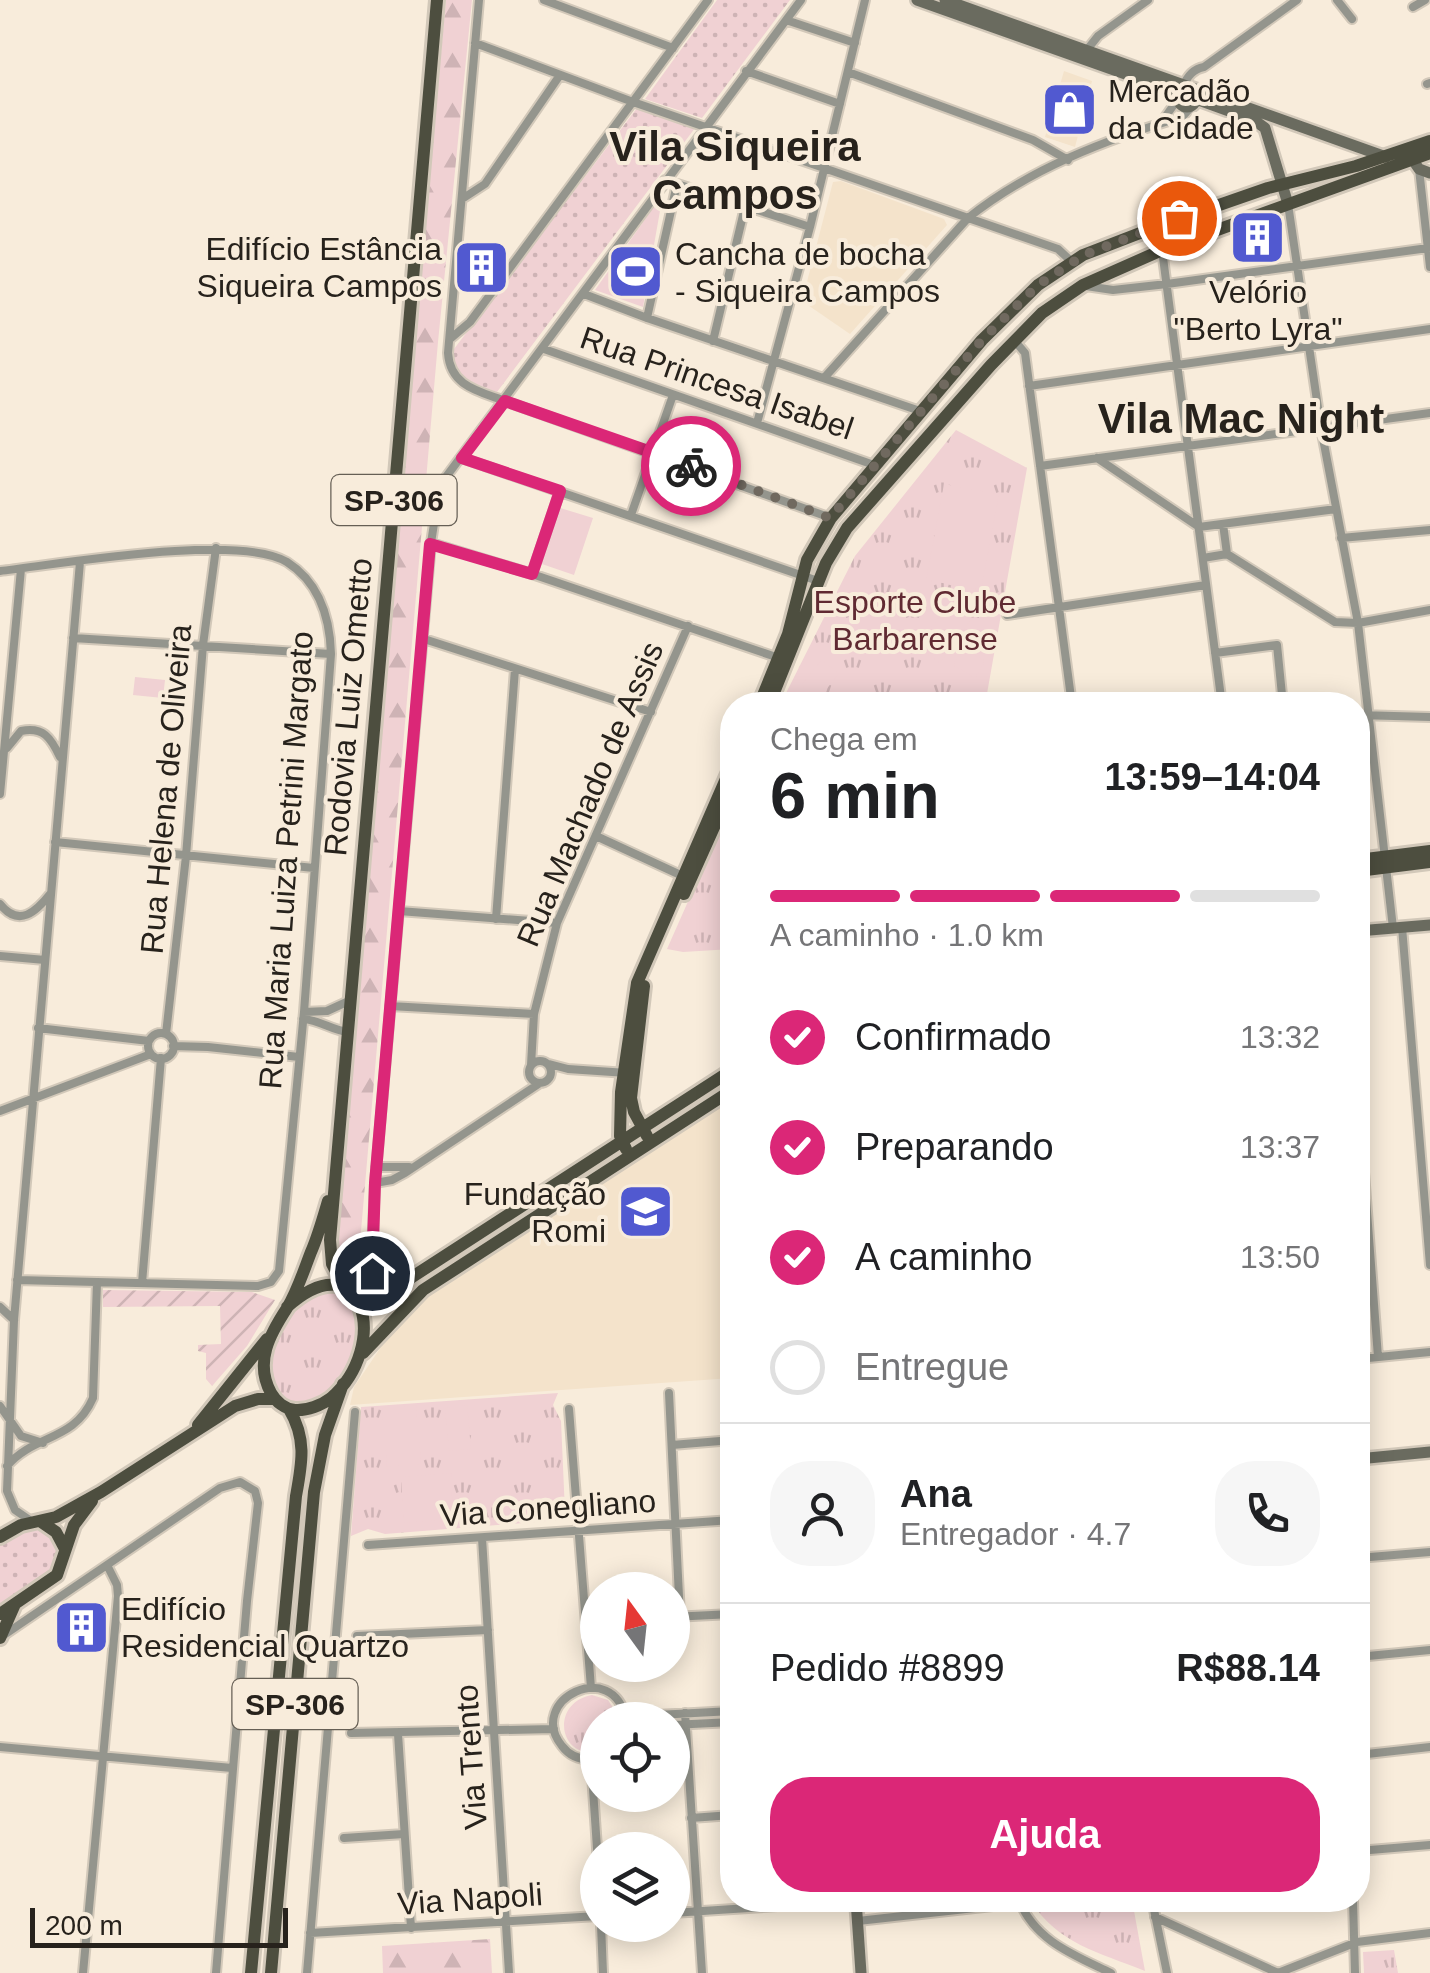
<!DOCTYPE html>
<html lang="pt">
<head>
<meta charset="utf-8">
<style>
	body { margin:0; font-family:Arial,sans-serif; background:#f6f6f6; color:#202124; height:100vh; display:flex; flex-direction:column; font-size:38px; white-space:nowrap }
	* { box-sizing:border-box; margin:0 }
	p { font-size:32px; color:#757577 }
	.icon { flex:none; width:55px; height:55px; fill:none; stroke:currentColor; stroke-width:2; stroke-linecap:round; stroke-linejoin:round }
	.map { position:relative; flex:1; overflow:hidden }
	.panel { position:absolute; left:720px; top:692px; width:650px; height:1220px; display:flex; flex-direction:column; background:#fff; border-radius:40px; box-shadow:0 5px 25px #0003 }
	.panel>* { flex:none }
	.needle { width:65px; rotate:345deg }
	.buttons { position:absolute; left:580px; top:1572px; display:grid; gap:20px }
	.buttons a { display:grid; place-items:center; width:110px; height:110px; border-radius:50%; background:#fff; box-shadow:0 5px 25px #0003; font-size:50px }
	.scale { position:absolute; left:30px; bottom:25px; width:258px; box-sizing:border-box; padding-left:10px; border:5px solid #27221c; border-top:0; font-size:28px; line-height:35px; white-space:nowrap; color:#27221c; -webkit-text-stroke:8px #f8ecdb; paint-order:stroke }
	.pin { position:absolute; display:grid; place-items:center; width:85px; height:85px; color:#fff; margin:-42px; border:5px solid #fff; border-radius:50%; box-shadow:0 2px 10px #0007 }
	.courier { position:absolute; display:grid; place-items:center; width:100px; height:100px; margin:-50px; border:8px solid #db2777; border-radius:50%; background:#fff; color:#222; box-shadow:0 2px 12px #0007 }
	.overview em { font-style:normal; font-weight:700 }
	.overview div { display:flex; flex-direction:column-reverse }
	.overview { display:flex; align-items:center; justify-content:space-between; height:170px; padding:0 50px }
	h1 { font-size:65px; font-weight:700; line-height:75px }
	.bar { display:grid; grid-template-columns:repeat(4,1fr); gap:15px 10px; align-content:center; height:120px; padding:0 50px }
	.bar i { height:12px; border-radius:8px; background:#e0e0e0 }
	.bar .current { background:#db2777 }
	.bar p { grid-column:span 4 }
	.line { display:flex; align-items:center; gap:25px; padding:0 50px; border-top:2px solid #e0e0e0 }
	.line div { flex:1 }
	.round { display:grid; place-items:center; flex:none; width:105px; height:105px; border-radius:40px; background:#f6f6f6 }
	ol { padding:0 50px; list-style:none }
	li { display:flex; align-items:center; gap:30px; height:110px }
	li p { margin-inline-start:auto }
	li .icon { padding:10px; border-radius:50%; background:#db2777; color:#fff; stroke-width:4 }
	li:last-child { color:#757577 }
	li i { width:55px; height:55px; border:5px solid #e0e0e0; border-radius:50% }
	.cta { display:flex; gap:20px; margin-top:auto; padding:20px 50px }
	.cta a { flex:1; height:115px; border-radius:40px; background:#db2777; color:#fff; font-size:40px; font-weight:700; line-height:115px; text-align:center }
	.map>svg:first-child { display:block }
	.built { fill:#f4e3cb }
	.grass { fill:url(#grass-dots) }
	.forest { fill:url(#forest-firs) }
	.park { fill:url(#park-tufts) }
	.garden { fill:url(#garden-furrows) }
	.pitch { fill:#f0d1d3 }
	.lines { fill:none; stroke-linecap:round; stroke-linejoin:round }
	.street-casing { stroke:#d2c8b9; stroke-width:12 }
	.secondary-casing { stroke:#d2c8b9; stroke-width:16 }
	.primary-casing { stroke:#d2c8b9; stroke-width:18 }
	.street { stroke:#94958d; stroke-width:8 }
	.secondary { stroke:#6a6b5f; stroke-width:11 }
	.primary { stroke:#4d4e3f; stroke-width:12 }
	.done { stroke:#70695f; stroke-width:10; stroke-dasharray:0 18 }
	.route { stroke:#db2777; stroke-width:12 }
	.labels { text-anchor:middle; dominant-baseline:central; stroke-width:8; stroke-linejoin:round; paint-order:stroke }
	.shield { fill:#f8ecdb; stroke:#665f55; stroke-width:2.5 }
	.shield-label { font-size:30px; font-weight:bold; fill:#27221c }
	.poi-label { font-size:32px; fill:#27221c; stroke:#f8ecdb; text-anchor:start }
	.street-label { font-size:32px; fill:#27221c; stroke:#f8ecdb }
	.park-label { font-size:32px; fill:#602a32; stroke:#f8ecdb }
	.district-label { font-size:42px; font-weight:bold; fill:#27221c; stroke:#f8ecdb }
</style>
</head>
<body>
<div class="map">
<svg width="1430" height="1973" viewBox="0 0 1430 1973">
	<defs>
		<pattern id="grass-dots" width="8" height="8" patternUnits="userSpaceOnUse" patternTransform="scale(2.5)"><rect width="8" height="8" fill="#f0d1d3"/><path d="M2 2h.1M6 6h.1" fill="none" stroke="#ceb3b5" stroke-width="1.8" stroke-linecap="round"/></pattern>
		<pattern id="forest-firs" width="22" height="20" patternUnits="userSpaceOnUse" patternTransform="scale(2.5)"><rect width="22" height="20" fill="#f0d1d3"/><path d="M5 1l3.5 6h-7zM16 11l3.5 6h-7z" fill="#ceb3b5"/></pattern>
		<pattern id="park-tufts" width="24" height="20" patternUnits="userSpaceOnUse" patternTransform="scale(2.5)"><rect width="24" height="20" fill="#f0d1d3"/><path d="M3 7l-1-3M5 7V3M7 7l1-3M15 17l-1-3M17 17v-4M19 17l1-3" fill="none" stroke="#ceb3b5"/></pattern>
		<pattern id="garden-furrows" width="10" height="10" patternUnits="userSpaceOnUse" patternTransform="scale(2.5)"><rect width="10" height="10" fill="#f0d1d3"/><path d="M-1 1l2-2M0 10L10 0M9 11l2-2" fill="none" stroke="#ceb3b5"/></pattern>
	</defs>
	<rect width="100%" height="100%" fill="#f8ecdb"/>
	<path class="built" d="M1064 71 1092 81 1075 147 1045 137Z
		M841 181 944 219 947 225 850 334 802 301 833 182Z
		M732 1099V1378L350 1405 354 1387 381 1347 415 1308 436 1290Z"/>
	<path class="grass" d="M717 0H790L702 118 645 99Z
		M637 108 695 128 497 392C474 383 451 378 454 349Z
		M33 1527C56 1531 60 1547 57 1568L0 1608V1543L23 1529Z"/>
	<path class="forest" d="M446 0H472L438 342 356 1289 345 1280 334 1260 378 722Z
		M490 1939 492 1973H383L382 1946Z"/>
	<path class="park" d="M956 430 1027 468 985 705H780L855 556Z
		M732 802V949L683 952 667 949Z
		M332 1291C399 1310 326 1430 285 1402 279 1398 274 1389 269 1384V1349L282 1319 305 1297Z
		M558 1393 553 1405 561 1421 565 1512 560 1520 385 1534 368 1529 351 1536 361 1407Z
		M592 1695 608 1700 621 1720H598L597 1753C556 1756 552 1702 592 1695Z
		M1030 1900H1132L1145 1971C1098 1952 1058 1944 1030 1900Z
		M1394 1950 1398 1973H1364L1363 1952Z"/>
	<path class="garden" d="M103 1290 252 1292 275 1300 247 1346 212 1386 206 1379V1353L198 1351V1345L221 1344 220 1306 103 1307Z"/>
	<path class="pitch" d="M663 194 643 307 595 290Z
		M944 484 999 494 981 590 926 580Z
		M557 507 593 518 574 575 539 563Z
		M950 602 972 618 940 663 917 647Z
		M963 648 985 661 975 678 953 665Z
		M822 660 839 674 818 699 801 685Z
		M135 677 165 680 163 698 133 695Z
		M416 1405 421 1464 387 1467 382 1408Z
		M467 1405 471 1449 449 1451 445 1408Z
		M451 1473 453 1519 404 1523 401 1477Z"/>
	<g class="lines">
		<defs>
			<path id="street" d="M479 0 448 353C450 386 478 391 505 401L831 518
				M544 0 673 48
				M1337 0 1352 19
				M1413 7 1425 0
				M786 20 855 43
				M475 43 633 102 1058 249 1072 262
				M1086 51 1098 36 1148 0
				M746 71 840 104
				M848 72 1033 140 1068 160
				M1427 84 1430 83
				M1183 87C1187 76 1193 69 1204 67L1297 0
				M1163 120 1178 99
				M1419 169 1430 267
				M665 180 810 227
				M462 199 485 184 560 75
				M1288 204 1321 428 1358 623 1393 928
				M1162 250 1222 705
				M1086 286 1113 290 1167 284 1428 248
				M584 294 647 318 920 411
				M647 318 677 184
				M450 339 470 322 708 0
				M1014 340 1025 353 1072 705
				M713 341 745 207
				M544 349 874 465
				M824 378 968 218C1029 169 1107 139 1182 117L1193 105
				M1029 386 1430 329
				M757 423 810 227 865 0
				M462 458 818 581
				M1097 458 1199 527 1336 509
				M1040 466 1430 413
				M631 515 673 395
				M1223 524 1227 554
				M1341 538 1430 530
				M431 543 532 574 779 658
				M1203 558 1227 554 1335 622 1358 623 1430 610
				M0 571C60 564 240 533 287 562 320 583 330 619 331 654L304 1012 279 1271 271 1282 258 1286 17 1280
				M532 574 560 491
				M1007 615 1206 585
				M73 638 331 654
				M424 639 651 712
				M1215 653 1277 645 1283 705
				M1358 715 1430 717
				M7 748 21 731C43 726 51 738 60 757
				M0 794 21 569
				M596 836 687 878
				M55 842 314 868
				M0 904C19 928 36 912 51 893
				M399 911 557 923
				M496 919 515 669
				M1402 927 1430 1265
				M0 956 45 960
				M390 1006 534 1014
				M304 1012 327 1011 351 1000
				M303 1019C320 1020 331 1030 348 1032
				M38 1028 149 1041
				M148 1046a13 13 0 1 1 26 0a13 13 0 1 1-26 0Z
				M166 1034 186 856 203 645 216 548
				M173 1046 208 1047 299 1057
				M529 1072a11 11 0 1 1 22 0a11 11 0 1 1-22 0Z
				M549 1064 568 1069 627 1073
				M531 1065 534 1014 557 923 688 626
				M1358 1093 1378 1357
				M0 1111 151 1054
				M376 1167H409
				M375 1183 392 1180 405 1173 540 1083
				M371 1273 375 1183 431 543 440 485 801 0
				M142 1283 161 1058
				M0 1307 14 1320
				M1358 1359 1430 1352
				M669 1393 680 1617
				M0 1406 21 1436 43 1443
				M569 1409 591 1688
				M672 1445 732 1440
				M7 1466C34 1434 74 1442 93 1398L97 1282
				M31 1521 15 1510 7 1491 14 1320 80 562
				M482 1538 509 1973
				M368 1545 732 1520
				M1358 1558 1430 1552
				M672 1617 732 1614
				M4 1635 220 1488 240 1482 255 1491 258 1503 247 1601 216 1973
				M357 1636 488 1630
				M1358 1657 1430 1650
				M625 1713 638 1716 732 1711
				M685 1713 702 1973
				M672 1725 732 1722
				M351 1733 554 1729
				M398 1734 411 1928
				M0 1747 232 1768
				M1358 1755 1430 1747
				M598 1759C584 1761 571 1758 562 1746 525 1700 614 1656 626 1720
				M591 1760 598 1863
				M691 1818 732 1815
				M344 1838 404 1834
				M1358 1851 1430 1845
				M1019 1900C1035 1941 1074 1955 1111 1973
				M1152 1900 1167 1973
				M1353 1900 1355 1973
				M672 1913 824 1903
				M1155 1917 1278 1973
				M858 1921 1019 1903
				M601 1925 603 1973
				M310 1933 598 1916
				M83 1973 118 1596 117 1585 108 1567
				M307 1973 355 1412
				M1278 1973 1357 1942 1430 1933"/>
			<path id="secondary" d="M917 0 1179 93
				M945 0 1386 157
				M1178 98a9 9 0 1 1 18 0a9 9 0 1 1-18 0Z
				M1196 99 1254 120 1265 128
				M1265 128 1288 204
				M1408 153 1419 169 1430 173
				M1358 931 1430 925
				M1358 1459 1430 1452
				M856 1900 861 1973"/>
			<path id="primary" d="M759 705 788 634 807 560 831 518 982 340 1038 285 1083 255 1153 228 1268 188 1356 166 1430 141
				M769 705 826 563 847 528 991 365 1042 313 1083 285 1162 250 1430 153
				M1358 860 1430 851
				M1358 871 1430 862
				M684 894 732 787
				M644 986 631 1098 634 1112 647 1136
				M626 1149 620 1136 621 1092 637 983 732 765
				M345 1288 332 1264 330 1240 437 0
				M354 1295 367 1298 389 1292 732 1070
				M287 1307C364 1238 391 1346 331 1398 322 1405 307 1411 295 1410 285 1409 276 1402 271 1393 254 1362 270 1334 287 1308 297 1292 304 1270 311 1252 318 1236 323 1218 328 1201
				M363 1353 423 1290 732 1090
				M198 1425 267 1339
				M40 1521 56 1532 65 1549
				M0 1537 21 1525 56 1517 101 1492 235 1406 258 1399H275
				M0 1614 57 1575 74 1525 92 1501
				M0 1638 15 1604
				M251 1973 296 1496C302 1463 307 1439 289 1409
				M271 1973 314 1492 325 1435 343 1384"/>
		</defs>
		<use href="#street" class="street-casing"/>
		<use href="#secondary" class="secondary-casing"/>
		<use href="#primary" class="primary-casing"/>
		<use href="#street" class="street"/>
		<use href="#secondary" class="secondary"/>
		<use href="#primary" class="primary"/>
	</g>
	<g class="lines">
		<path class="done" d="M691 466 830 518 982 340 1038 285 1084 255 1179 218"/>
		<path class="route" d="M372 1273 375 1183 430 544 532 574 560 491 462 458 505 401 691 466"/>
	</g>
	<defs>
		<symbol id="shop-square" viewBox="-11 -11 22 22"><rect x="-9" y="-9" width="18" height="18" rx="4" fill="#5159d0" stroke="#f8ecdb"/><path d="M-5-2.5h2.3a2.7 3.5 0 0 1 5.4 0H5L5.5 6h-11ZM-1.5-2.5h3a1.5 2.3 0 0 0-3 0Z" fill="#fff"/></symbol>
		<symbol id="building-square" viewBox="-11 -11 22 22"><rect x="-9" y="-9" width="18" height="18" rx="4" fill="#5159d0" stroke="#f8ecdb"/><path d="M-4-6H4V6H1V3H-1V6H-4ZM-2.5-4.3h1.7v1.8h-1.7ZM.8-4.3h1.7v1.8H.8ZM-2.5-1h1.7V.8h-1.7ZM.8-1h1.7V.8H.8Z" fill="#fff"/></symbol>
		<symbol id="stadium-square" viewBox="-11 -11 22 22"><rect x="-9" y="-9" width="18" height="18" rx="4" fill="#5159d0" stroke="#f8ecdb"/><path d="M0-5a6.5 5 0 1 0 0 10a6.5 5 0 1 0 0-10ZM-3.5-1.8h7v3.6h-7Z" fill="#fff"/></symbol>
		<symbol id="school-square" viewBox="-11 -11 22 22"><rect x="-9" y="-9" width="18" height="18" rx="4" fill="#5159d0" stroke="#f8ecdb"/><path d="M0-5L7-2L0 1L-7-2ZM-4 1L0 2.5L4 1V4Q0 6-4 4Z" fill="#fff"/></symbol>
	</defs>
	<g fill-rule="evenodd">
		<use href="#shop-square" x="1038" y="78" width="63" height="63"/>
		<use href="#building-square" x="1226" y="206" width="63" height="63"/>
		<use href="#building-square" x="450" y="236" width="63" height="63"/>
		<use href="#stadium-square" x="604" y="240" width="63" height="63"/>
		<use href="#school-square" x="614" y="1180" width="63" height="63"/>
		<use href="#building-square" x="50" y="1596" width="63" height="63"/>
	</g>
	<g class="labels">
		<g class="shield">
			<rect x="331.5" y="475" width="125" height="50" rx="8"/>
			<rect x="232.5" y="1679" width="125" height="50" rx="8"/>
		</g>
		<g class="shield-label">
			<text x="394" y="500">SP-306</text>
			<text x="295" y="1704">SP-306</text>
		</g>
		<g class="poi-label">
			<text x="1108" y="91">Mercadão<tspan x="1108" dy="37">da Cidade</tspan></text>
			<text x="442" y="249" text-anchor="end">Edifício Estância<tspan x="442" dy="37">Siqueira Campos</tspan></text>
			<text x="675" y="254">Cancha de bocha<tspan x="675" dy="37">- Siqueira Campos</tspan></text>
			<text x="1258" y="292" text-anchor="middle">Velório<tspan x="1258" dy="37">"Berto Lyra"</tspan></text>
			<text x="606" y="1194" text-anchor="end">Fundação<tspan x="606" dy="37">Romi</tspan></text>
			<text x="121" y="1609">Edifício<tspan x="121" dy="37">Residencial Quartzo</tspan></text>
		</g>
		<g class="street-label">
			<text transform="translate(717 383) rotate(19)">Rua Princesa Isabel</text>
			<text transform="translate(348 707) rotate(-85)">Rodovia Luiz Ometto</text>
			<text transform="translate(166 789) rotate(-85)">Rua Helena de Oliveira</text>
			<text transform="translate(590 794) rotate(-67)">Rua Machado de Assis</text>
			<text transform="translate(286 860) rotate(-86)">Rua Maria Luiza Petrini Margato</text>
			<text transform="translate(548 1508) rotate(-4)">Via Conegliano</text>
			<text transform="translate(471 1757) rotate(-94)">Via Trento</text>
			<text transform="translate(470 1899) rotate(-4)">Via Napoli</text>
		</g>
		<g class="park-label">
			<text x="915" y="602">Esporte Clube<tspan x="915" dy="37">Barbarense</tspan></text>
		</g>
		<g class="district-label">
			<text x="735" y="146">Vila Siqueira<tspan x="735" dy="48">Campos</tspan></text>
			<text x="1241" y="418">Vila Mac Night</text>
		</g>
	</g>
</svg>
<div class="buttons">
<a><svg class="needle" viewBox="-14 -14 28 28"><path d="M0-13l5 13h-10z" fill="#e53935"/><path d="M0 13l5-13h-10z" fill="#757577"/></svg></a>
<a><svg class="icon" aria-label="locate" viewBox="0 0 24 24"><circle cx="12" cy="12" r="6"/><path d="M12 2v4M12 18v4M2 12h4M18 12h4"/></svg></a>
<a><svg class="icon" aria-label="layers" viewBox="0 0 24 24"><path d="M12 4l9 5-9 5-9-5zM3 14l9 5 9-5"/></svg></a>
</div>
<div class="scale">200 m</div>
<div class="pin" style="left:1179px;top:218px;background:#ea580c"><svg class="icon" aria-label="bag" viewBox="0 0 24 24"><path d="M5 8h14l-1 12H6zM9 8a3 3 0 0 1 6 0"/></svg></div>
<div class="pin" style="left:372px;top:1273px;background:#1f2937"><svg class="icon" aria-label="home" viewBox="0 0 24 24"><path d="M3 11l9-7 9 7M6 9v11h12V9"/></svg></div>
<div class="courier" style="left:691px;top:466px"><svg class="icon" aria-label="bike" viewBox="0 0 24 24"><circle cx="6" cy="16" r="4"/><circle cx="18" cy="16" r="4"/><path d="M6 16l4-8h5l3 8M10 8l3 8H6M13 5h3"/></svg></div>
<section class="panel">
<div class="overview"><div><h1>6 min</h1><p>Chega em</p></div><em>13:59–14:04</em></div>
<div class="bar"><i class="current"></i><i class="current"></i><i class="current"></i><i></i><p>A caminho · 1.0 km</p></div>
<ol>
<li><svg class="icon" aria-label="check" viewBox="0 0 24 24"><path d="M5 12l5 5 9-10"/></svg>Confirmado<p>13:32</p></li>
<li><svg class="icon" aria-label="check" viewBox="0 0 24 24"><path d="M5 12l5 5 9-10"/></svg>Preparando<p>13:37</p></li>
<li><svg class="icon" aria-label="check" viewBox="0 0 24 24"><path d="M5 12l5 5 9-10"/></svg>A caminho<p>13:50</p></li>
<li><i></i>Entregue</li>
</ol>
<div class="line" style="height:180px"><a class="round"><svg class="icon" aria-label="person" viewBox="0 0 24 24"><circle cx="12" cy="8" r="4"/><path d="M4 21q1-7 8-7t8 7"/></svg></a><div><b>Ana</b><p>Entregador · 4.7</p></div><a class="round"><svg class="icon" aria-label="phone" viewBox="0 0 24 24"><path d="M5 4h4l2 5-3 2q2 4 5 5l2-3 5 2v4C11 20 4 13 5 4z"/></svg></a></div>
<div class="line" style="height:130px"><div>Pedido #8899</div><b>R$88.14</b></div>
<div class="cta"><a>Ajuda</a></div>
</section>
</div>
</body>
</html>
